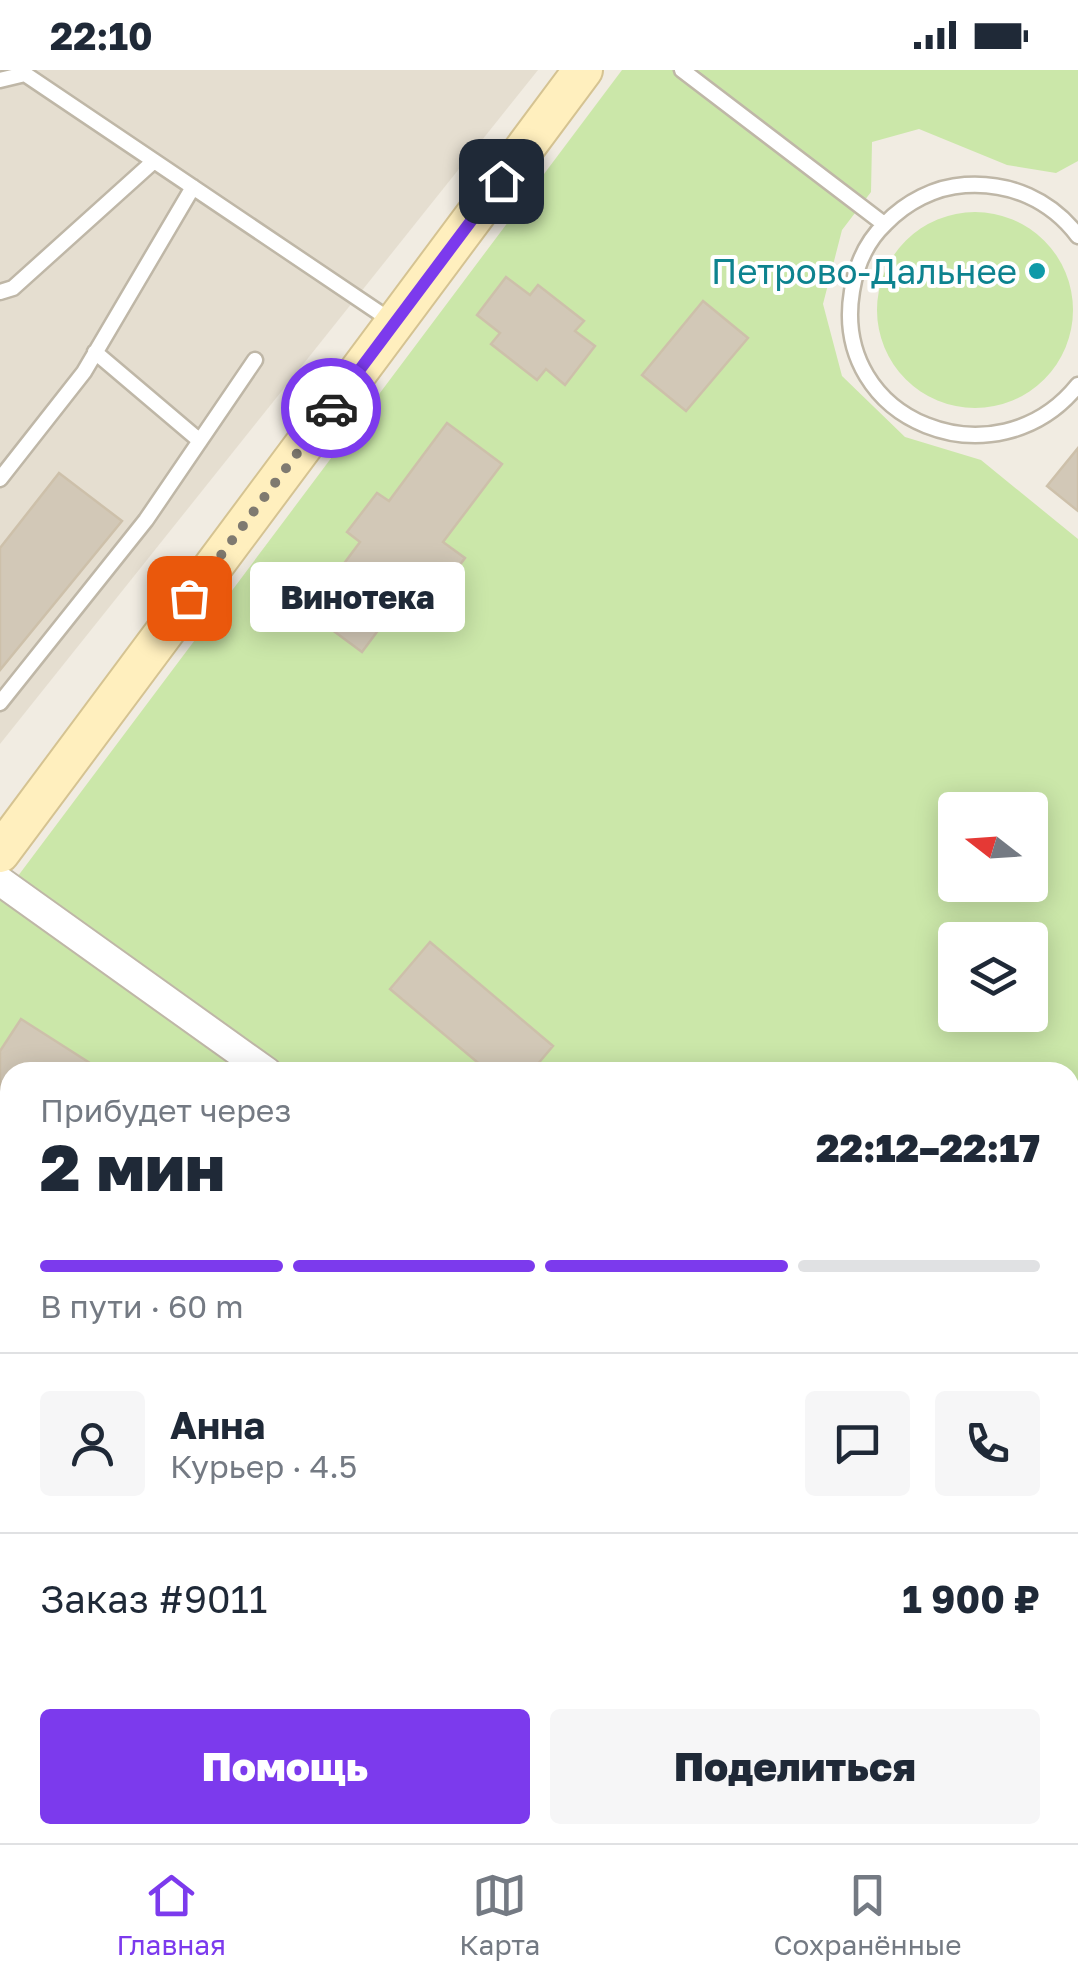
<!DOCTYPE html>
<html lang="ru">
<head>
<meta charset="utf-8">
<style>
	body { margin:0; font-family:"Golos Text",sans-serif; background:#f6f6f7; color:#1f2937; height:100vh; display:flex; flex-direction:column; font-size:38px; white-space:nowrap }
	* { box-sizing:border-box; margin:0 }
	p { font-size:32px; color:#747a83 }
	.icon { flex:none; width:55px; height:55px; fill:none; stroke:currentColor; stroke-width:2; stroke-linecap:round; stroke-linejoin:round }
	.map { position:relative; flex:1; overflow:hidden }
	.details { position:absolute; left:0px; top:992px; width:1080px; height:782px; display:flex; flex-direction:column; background:#fff; border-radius:30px 30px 0 0; box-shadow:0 5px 25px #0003 }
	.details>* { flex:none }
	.needle { width:65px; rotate:287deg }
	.controls { position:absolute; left:938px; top:722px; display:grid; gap:20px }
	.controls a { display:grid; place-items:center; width:110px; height:110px; border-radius:10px; background:#fff; box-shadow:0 5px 25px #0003; font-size:50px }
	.pin { position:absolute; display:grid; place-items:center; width:85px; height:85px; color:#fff; margin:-42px; border-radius:20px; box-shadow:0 5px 15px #0006 }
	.courier { position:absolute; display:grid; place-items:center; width:100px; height:100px; margin:-50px; border:8px solid #7c3aed; border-radius:50%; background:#fff; color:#222; box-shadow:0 2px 12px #0007 }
	.bubble { position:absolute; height:70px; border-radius:10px; background:#fff; box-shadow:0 5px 25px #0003; font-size:32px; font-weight:800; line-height:70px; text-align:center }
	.summary em { font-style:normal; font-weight:800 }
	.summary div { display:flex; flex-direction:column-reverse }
	.summary { display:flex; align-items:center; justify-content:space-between; height:170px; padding:0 40px }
	h1 { font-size:65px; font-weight:800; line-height:75px }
	.bar { display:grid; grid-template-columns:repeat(4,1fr); gap:15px 10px; align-content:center; height:120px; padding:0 40px }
	.bar i { height:12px; border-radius:8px; background:#e0e1e3 }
	.bar .on { background:#7c3aed }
	.bar p { grid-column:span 4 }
	.line { display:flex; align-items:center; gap:25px; padding:0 40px; border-top:2px solid #e0e1e3 }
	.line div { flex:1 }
	.round { display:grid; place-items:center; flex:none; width:105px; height:105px; border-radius:10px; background:#f6f6f7 }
	.cta { display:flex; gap:20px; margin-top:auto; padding:20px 40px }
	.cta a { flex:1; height:115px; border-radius:10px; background:#7c3aed; color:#fff; font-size:40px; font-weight:800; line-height:115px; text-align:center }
	.cta a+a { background:#f6f6f7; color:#1f2937 }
	.status { display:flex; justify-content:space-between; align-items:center; height:70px; padding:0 50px; background:#fff; direction:ltr }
	.status svg { height:28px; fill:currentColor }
	.dock { display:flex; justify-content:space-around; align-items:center; height:140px; border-top:2px solid #e0e1e3; background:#fff; font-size:28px; color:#747a83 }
	.dock a { display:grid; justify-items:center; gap:5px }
	.dock .on { color:#7c3aed }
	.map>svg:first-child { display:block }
	.residential { fill:#e5ded0 }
	.green { fill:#cbe7a9; fill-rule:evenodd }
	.building { fill:#d2c8b7; stroke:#cdc0aa; stroke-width:2.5 }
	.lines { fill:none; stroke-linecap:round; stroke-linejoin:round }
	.lane-casing { stroke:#bfb7a7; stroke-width:19 }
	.street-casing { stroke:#bfb7a7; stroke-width:32 }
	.secondary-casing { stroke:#d5c392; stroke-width:42 }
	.path { stroke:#beb096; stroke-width:6; stroke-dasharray:5 5; stroke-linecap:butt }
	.lane { stroke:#fff; stroke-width:14 }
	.street { stroke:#fff; stroke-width:28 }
	.secondary { stroke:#ffefbe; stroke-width:38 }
	.done { stroke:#7f7a70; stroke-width:10; stroke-dasharray:0 18 }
	.route { stroke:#7c3aed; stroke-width:12 }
	.culture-dot { fill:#0f9aa8; stroke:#fff; stroke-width:4 }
	.labels { text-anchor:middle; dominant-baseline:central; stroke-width:8; stroke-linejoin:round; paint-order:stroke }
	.culture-label { font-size:35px; fill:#0d838f; stroke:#fff; text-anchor:end }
</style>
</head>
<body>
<div class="status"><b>22:10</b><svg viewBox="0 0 49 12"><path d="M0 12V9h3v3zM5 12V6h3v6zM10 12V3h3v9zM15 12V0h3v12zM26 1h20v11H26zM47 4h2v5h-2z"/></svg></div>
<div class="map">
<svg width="1078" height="1773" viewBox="0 0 1078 1773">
	<rect width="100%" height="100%" fill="#f1ece2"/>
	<path class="residential" d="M0 0H538L0 674Z"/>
	<path class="green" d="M622 0H1078V91L1056 103 1007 95 919 59 872 72 871 122 842 160 823 234 842 306 905 367 981 390 1078 469V1773H857L853 1765H1070V1002H10V1765H750L755 1773H0V830ZM955 740H1030V815H955ZM955 870H1030V945H955Z
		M877 240a98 98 0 1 1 196 0a98 98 0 1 1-196 0Z"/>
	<path class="building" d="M506 207 530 225 538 215 584 251 575 261 595 276 565 315 546 299 537 310 491 274 500 263 477 245Z
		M703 231 748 268 686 341 642 305Z
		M447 353 502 394 443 472 465 488 435 528 414 512 362 582 308 542 360 472 347 462 377 423 389 431Z
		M1078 378V441L1047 416Z
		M59 403 122 451 0 600V478Z
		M430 872 553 976 531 1002H489L390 919Z
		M21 949 104 1002H10V1030L0 1023V981Z"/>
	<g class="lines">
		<defs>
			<path id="lane" d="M682 0 884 154
				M0 10 25 4 393 252
				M1078 166C1051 130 1010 112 965 115 935 117 906 132 885 154 866 172 856 196 852 221 830 353 997 416 1078 315
				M0 222 13 218 154 91
				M95 282 200 371
				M0 409 84 302 193 117
				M0 633 146 450 255 290"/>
			<path id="street" d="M0 811 267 1002
				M778 1765 783 1773"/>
			<path id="secondary" d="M0 783 583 0"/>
		</defs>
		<use href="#lane" class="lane-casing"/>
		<use href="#street" class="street-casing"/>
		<use href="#secondary" class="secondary-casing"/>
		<path class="path" d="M1028 1000 1030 1002
			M1070 1039 1078 1045
			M1070 1484 1078 1475
			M1070 1517 1078 1519
			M865 1773 874 1765"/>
		<use href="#lane" class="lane"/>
		<use href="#street" class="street"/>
		<use href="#secondary" class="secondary"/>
	</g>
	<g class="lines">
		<path class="done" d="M189 528 331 338"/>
		<path class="route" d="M331 338 501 111"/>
	</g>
	<circle class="culture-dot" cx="1037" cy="201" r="10"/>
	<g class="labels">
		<g class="culture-label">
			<text x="1017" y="201">Петрово-Дальнее</text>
		</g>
	</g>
</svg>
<div class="controls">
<a><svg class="needle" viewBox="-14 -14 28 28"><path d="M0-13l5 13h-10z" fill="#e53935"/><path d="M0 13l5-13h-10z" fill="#747a83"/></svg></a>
<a><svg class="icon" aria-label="layers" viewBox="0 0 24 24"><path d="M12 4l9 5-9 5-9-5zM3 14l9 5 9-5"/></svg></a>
</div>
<div class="pin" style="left:189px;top:528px;background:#ea580c"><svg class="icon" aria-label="bag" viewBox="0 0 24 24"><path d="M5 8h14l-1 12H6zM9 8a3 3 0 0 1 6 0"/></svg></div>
<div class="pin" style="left:501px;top:111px;background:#1f2937"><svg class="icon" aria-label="home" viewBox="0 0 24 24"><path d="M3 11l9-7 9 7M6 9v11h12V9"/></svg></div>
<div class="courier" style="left:331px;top:338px"><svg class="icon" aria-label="car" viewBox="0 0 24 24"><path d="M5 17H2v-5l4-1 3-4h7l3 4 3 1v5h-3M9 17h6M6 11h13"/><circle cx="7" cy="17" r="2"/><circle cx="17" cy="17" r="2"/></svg></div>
<div class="bubble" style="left:250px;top:492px;width:215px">Винотека</div>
<section class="details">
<div class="summary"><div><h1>2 мин</h1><p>Прибудет через</p></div><em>22:12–22:17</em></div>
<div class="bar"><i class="on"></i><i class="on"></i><i class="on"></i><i></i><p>В пути · 60 m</p></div>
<div class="line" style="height:180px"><a class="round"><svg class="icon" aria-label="person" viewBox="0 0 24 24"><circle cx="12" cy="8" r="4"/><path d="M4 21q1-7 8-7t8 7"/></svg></a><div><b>Анна</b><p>Курьер · 4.5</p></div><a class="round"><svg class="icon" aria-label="chat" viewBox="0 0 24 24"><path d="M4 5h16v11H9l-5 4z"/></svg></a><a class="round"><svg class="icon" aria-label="phone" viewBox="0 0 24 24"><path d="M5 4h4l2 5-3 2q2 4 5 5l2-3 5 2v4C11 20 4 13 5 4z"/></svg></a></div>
<div class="line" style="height:130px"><div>Заказ #9011</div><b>1 900 ₽</b></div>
<div class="cta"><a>Помощь</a><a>Поделиться</a></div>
</section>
</div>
<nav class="dock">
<a class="on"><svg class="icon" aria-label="home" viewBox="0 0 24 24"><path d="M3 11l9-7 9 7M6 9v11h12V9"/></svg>Главная</a>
<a><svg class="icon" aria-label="map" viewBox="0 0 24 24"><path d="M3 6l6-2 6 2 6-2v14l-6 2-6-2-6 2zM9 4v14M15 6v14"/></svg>Карта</a>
<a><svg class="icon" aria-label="saved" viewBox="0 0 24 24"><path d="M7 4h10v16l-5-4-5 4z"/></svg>Сохранённые</a>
</nav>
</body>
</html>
